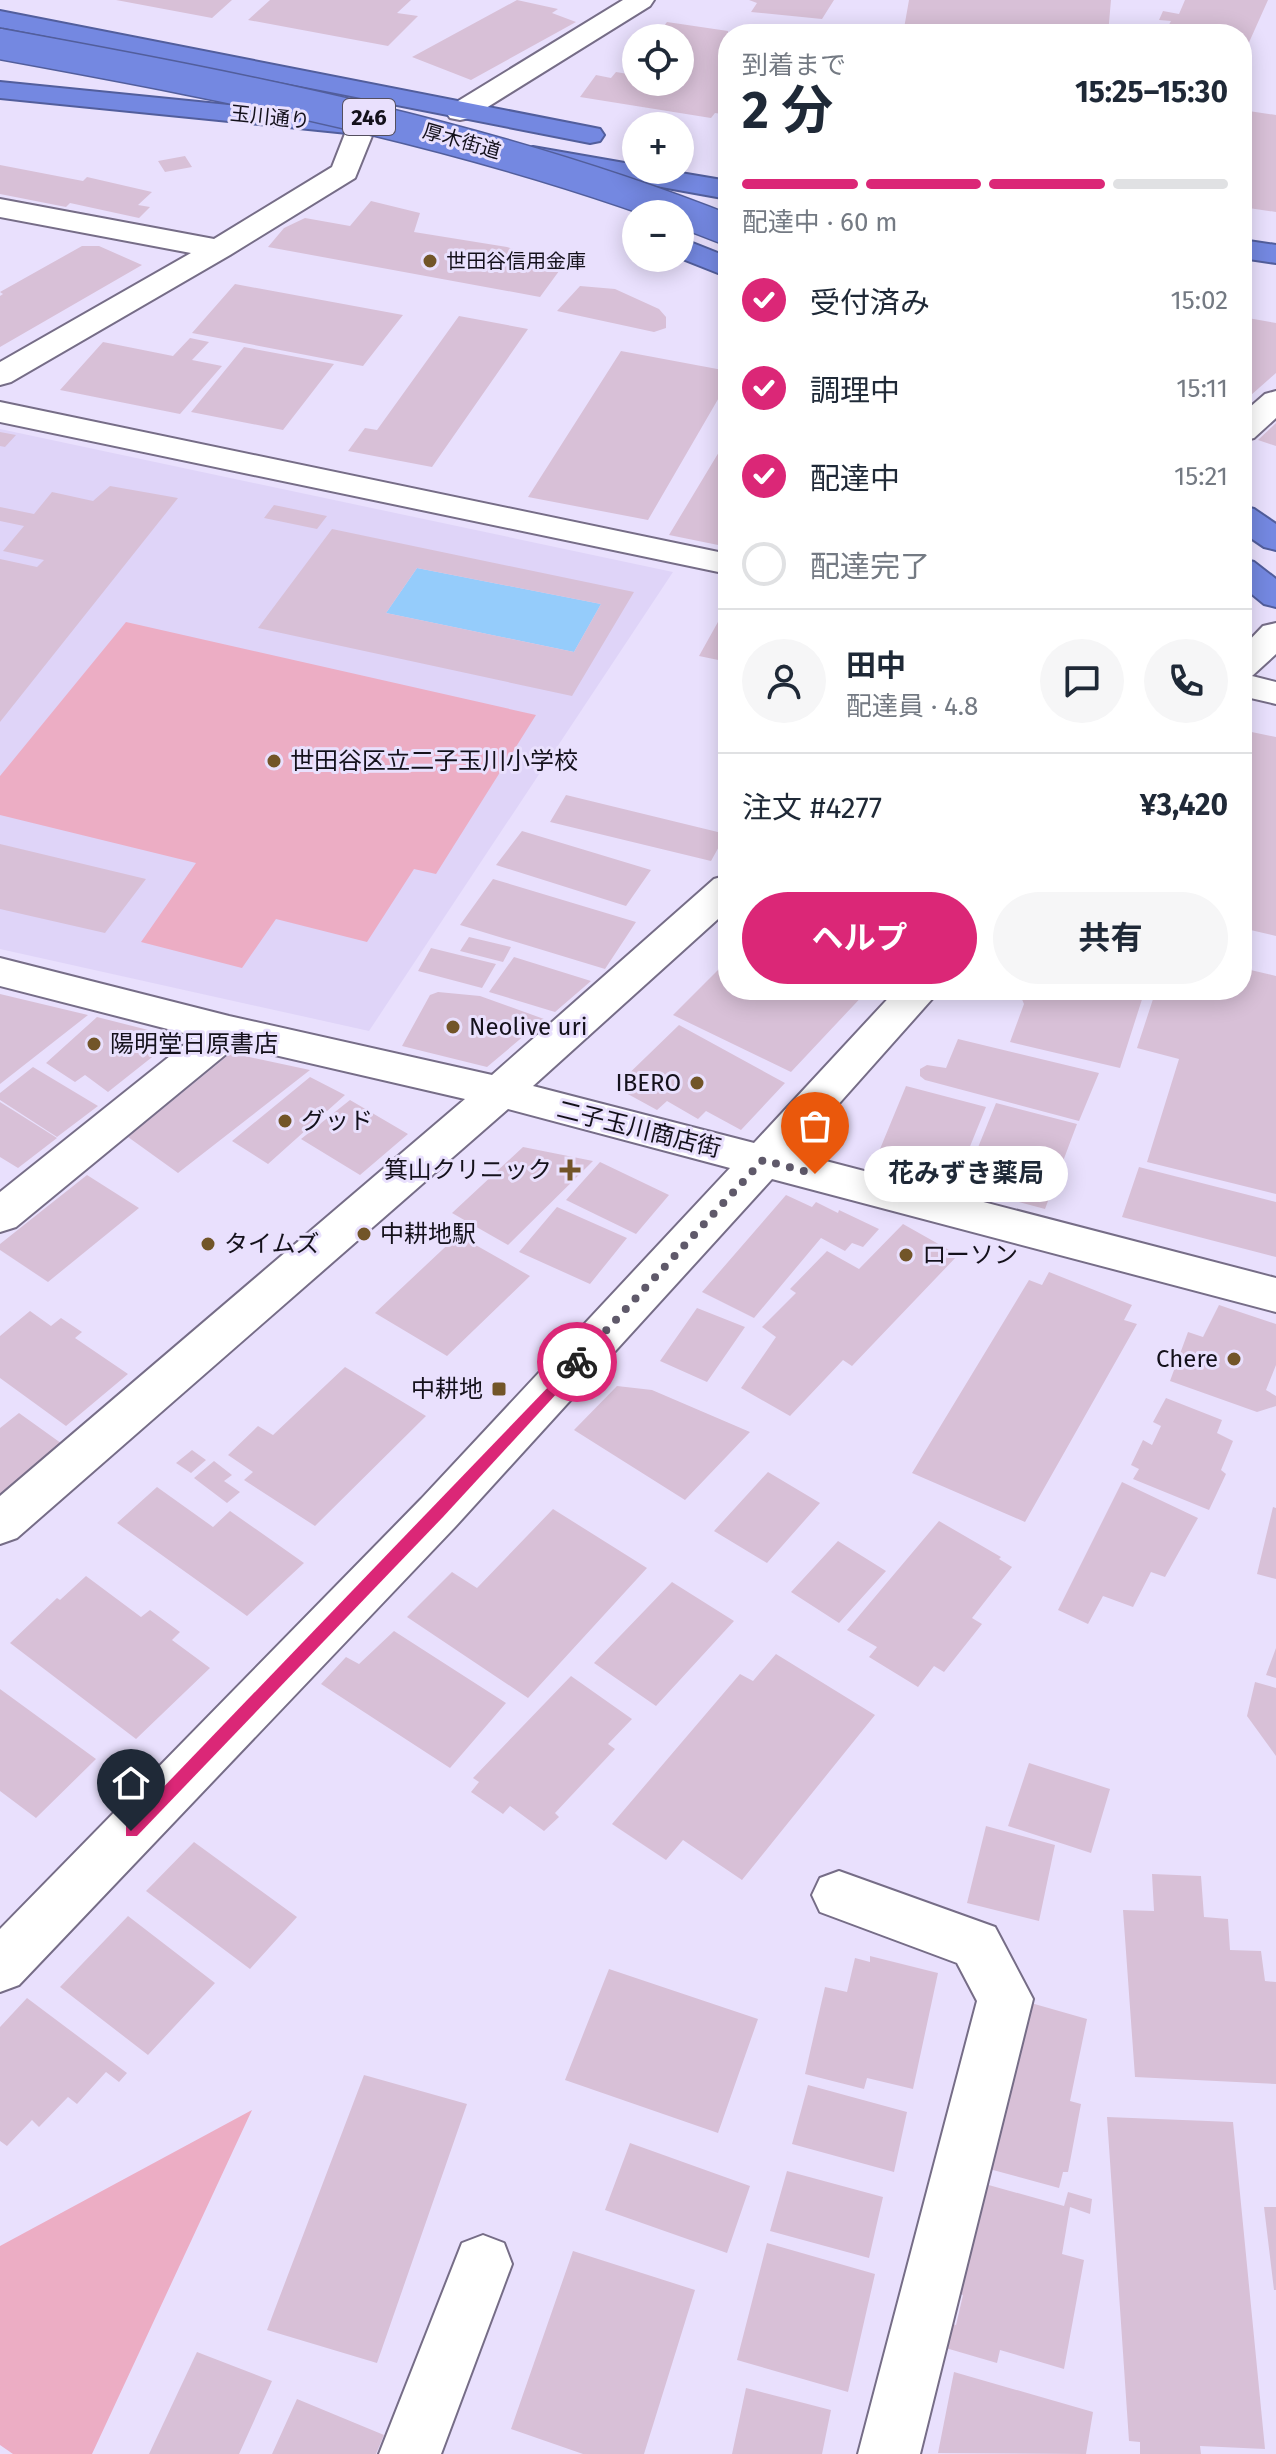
<!DOCTYPE html>
<html lang="ja">
<head>
<meta charset="utf-8">
<style>
	body { margin:0; font-family:"Fira Sans","Noto Sans JP",sans-serif; background:#f6f6f7; color:#1f2937; height:100vh; display:flex; flex-direction:column; font-size:30px; white-space:nowrap }
	* { box-sizing:border-box; margin:0 }
	p { font-size:26px; color:#747a83 }
	.icon { flex:none; width:44px; height:44px; fill:none; stroke:currentColor; stroke-width:2; stroke-linecap:round; stroke-linejoin:round }
	.map { position:relative; flex:1; overflow:hidden }
	.details { position:absolute; left:718px; top:24px; width:534px; height:976px; display:flex; flex-direction:column; background:#fff; border-radius:32px; box-shadow:0 4px 20px #0003 }
	.details>* { flex:none }
	.buttons { position:absolute; left:622px; top:24px; display:grid; gap:16px }
	.buttons a { display:grid; place-items:center; width:72px; height:72px; border-radius:50%; background:#fff; box-shadow:0 4px 20px #0003; font-size:40px }
	.pin { position:absolute; display:grid; place-items:center; width:68px; height:68px; color:#fff; margin:-82px -34px; border-radius:50% 50% 50% 0; rotate:-45deg; box-shadow:0 0 8px #0007 }
	.pin .icon { rotate:45deg }
	.courier { position:absolute; display:grid; place-items:center; width:80px; height:80px; margin:-40px; border:6px solid #db2777; border-radius:50%; background:#fff; color:#222; box-shadow:0 2px 10px #0007 }
	.bubble { position:absolute; height:56px; border-radius:28px; background:#fff; box-shadow:0 4px 20px #0003; font-size:26px; font-weight:700; line-height:56px; text-align:center }
	.overview em { font-style:normal; font-weight:700 }
	.overview div { display:flex; flex-direction:column-reverse }
	.overview { display:flex; align-items:center; justify-content:space-between; height:136px; padding:0 24px }
	h1 { font-size:52px; font-weight:700; line-height:60px }
	.bar { display:grid; grid-template-columns:repeat(4,1fr); gap:12px 8px; align-content:center; height:96px; padding:0 24px }
	.bar i { height:10px; border-radius:6px; background:#e0e1e3 }
	.bar .current { background:#db2777 }
	.bar p { grid-column:span 4 }
	.line { display:flex; align-items:center; gap:20px; padding:0 24px; border-top:2px solid #e0e1e3 }
	.line div { flex:1 }
	.round { display:grid; place-items:center; flex:none; width:84px; height:84px; border-radius:42px; background:#f6f6f7 }
	ol { padding:0 24px; list-style:none }
	li { display:flex; align-items:center; gap:24px; height:88px }
	li p { margin-inline-start:auto }
	li .icon { padding:8px; border-radius:50%; background:#db2777; color:#fff; stroke-width:4 }
	li:last-child { color:#747a83 }
	li i { width:44px; height:44px; border:4px solid #e0e1e3; border-radius:50% }
	.button { display:flex; gap:16px; margin-top:auto; padding:16px 24px }
	.button a { flex:1; height:92px; border-radius:48px; background:#db2777; color:#fff; font-size:32px; font-weight:700; line-height:92px; text-align:center }
	.button a+a { background:#f6f6f7; color:#1f2937 }
	.map>svg:first-child { display:block }
	.built { fill:#dfd4f8 }
	.green { fill:#ecadc4 }
	.water { fill:#95ccfb }
	.building { fill:#d8c0d7; fill-rule:evenodd }
	.lines { fill:none; stroke-linecap:round; stroke-linejoin:round }
	.minor-casing { stroke:#766d87; stroke-width:4 }
	.highway-casing { stroke:#525e9c; stroke-width:4 }
	.minor { fill:#fff; fill-rule:evenodd }
	.highway { fill:#7488e1; fill-rule:evenodd }
	.highway-bridge-casing { stroke:#525e9c; stroke-width:33; stroke-linecap:butt }
	.highway-bridge { stroke:#7488e1; stroke-width:30 }
	.route { fill:#db2777 }
	.done { stroke:#5f596a; stroke-width:8; stroke-dasharray:0 14.4 }
	.poi-dot { fill:#725528; stroke:#e9e0fd; stroke-width:3 }
	.labels { text-anchor:middle; dominant-baseline:central; stroke-width:6; stroke-linejoin:round; paint-order:stroke }
	.far-street-label { font-size:20px; fill:#14111b; stroke:#e9e0fd }
	.far-poi-label { font-size:20px; fill:#14111b; stroke:#e9e0fd; text-anchor:start }
	.shield { fill:#e9e0fd; stroke:#544f5f; stroke-width:2 }
	.shield-label { font-size:22px; font-weight:bold; fill:#14111b }
	.poi-label { font-size:24px; fill:#14111b; stroke:#e9e0fd; text-anchor:start }
	.street-label { font-size:24px; fill:#14111b; stroke:#e9e0fd }
</style>
</head>
<body>
<div class="map">
<svg width="1276" height="2454" viewBox="0 0 1276 2454">
	<rect width="100%" height="100%" fill="#e9e0fd"/>
	<path class="built" d="M0 429 673 572 369 1031 0 949Z"/>
	<path class="green" d="M126 622 536 715 436 874 414 869 367 942 276 919 242 968 141 942 196 863 0 815V776Z
		M252 2110 92 2454H13L0 2445V2246Z"/>
	<path class="water" d="M417 568 601 604 574 652 386 613Z"/>
	<path class="building" d="M116 0H232L212 18Z
		M270 0H411L397 13 418 16 388 46 248 20Z
		M517 0 558 9 552 13 576 22 471 80 412 57Z
		M749 0H834L822 19 751 12 757 3Z
		M909 0H1111L1108 34H903Z
		M1185 0H1268L1242 58V34H1164L1171 21 1159 20 1163 11 1179 14Z
		M667 22 728 31V115L715 113 711 118 580 97 596 75 611 78 616 72 628 74 636 63V82H680V38H655Z
		M1242 110 1276 115V212L1242 207Z
		M185 156 192 167 165 172 158 161Z
		M0 165 83 181 87 177 152 192 138 205 150 207 139 218 70 203 66 207 0 194Z
		M371 201 420 213 414 232 507 247 562 267 540 297 268 247 284 228 305 218 350 226Z
		M82 246H99L142 265 0 347V296L3 294 0 292Z
		M235 284 403 315 363 366 192 333Z
		M580 286 615 289 659 309 666 317V328L654 332 557 311Z
		M459 316 528 329 432 467 348 451 365 428 377 430Z
		M1242 317 1276 323V373L1242 403Z
		M190 338 209 342 192 360 222 366 180 414 60 390 103 342 173 356Z
		M244 347 334 364 283 430 191 412Z
		M621 351 728 371V382L648 520 528 497Z
		M1276 423V446L1258 440Z
		M0 432 16 435 5 447 0 446Z
		M728 437V547L669 535Z
		M110 486 178 498 0 722V559L37 567 44 560 3 551 24 526 0 521V507L34 514 52 492 93 501Z
		M274 505 327 516 317 529 264 518Z
		M332 529 634 592 572 696 258 628ZM417 568 601 604 574 652 386 613Z
		M728 604V662L699 656Z
		M1242 730 1276 737V936L1242 928Z
		M566 795 726 834 711 861 550 822Z
		M522 831 651 870 626 906 496 865Z
		M0 844 146 879 105 933 0 909Z
		M493 879 636 922 605 969 460 925Z
		M469 937 511 947 503 962 460 951Z
		M431 948 496 964 482 988 418 971Z
		M514 957 591 981 555 1012 489 992Z
		M728 960V990H868L791 1072 673 1015Z
		M1242 968 1276 976V1194L1147 1162 1179 1059 1137 1048 1156 990H1242Z
		M1018 990H1145L1120 1068 1010 1042 1024 1004Z
		M438 992 480 996 544 1019 487 1067 402 1046 430 995Z
		M0 994 88 1015 0 1084Z
		M97 1017 164 1034 161 1050 108 1092 85 1075 75 1082 46 1063Z
		M679 1025 785 1083 741 1130 706 1111 698 1119 667 1101 657 1110 615 1087Z
		M958 1039 1099 1073 1079 1121 925 1080 920 1076V1069L927 1065 946 1068Z
		M231 1053 310 1070 178 1173 128 1137Z
		M33 1067 98 1106 57 1137 0 1100V1093Z
		M310 1077 345 1095 268 1164 232 1141Z
		M906 1086 986 1107 960 1171 880 1149Z
		M350 1100 408 1134 360 1175 301 1139Z
		M0 1102 57 1138 18 1168 0 1157Z
		M996 1103 1077 1124 1045 1209 962 1187Z
		M523 1147 593 1161 508 1245 452 1213Z
		M600 1162 669 1195 636 1234 566 1200Z
		M1139 1167 1276 1202V1257L1122 1217Z
		M87 1175 139 1208 48 1282 0 1250V1244Z
		M786 1195 812 1207 816 1202 838 1213 839 1210 879 1229 863 1247 852 1243 845 1251 821 1238 754 1318 702 1292Z
		M557 1207 627 1238 590 1284 519 1252Z
		M903 1224 958 1255 852 1366 843 1360 790 1416 741 1388 776 1337 762 1327 796 1293 790 1289 827 1251 859 1269Z
		M458 1235 530 1276 447 1356 375 1313Z
		M1049 1272 1132 1305 1124 1320 1137 1324 1025 1522 912 1473 1029 1280 1042 1285Z
		M1219 1305 1276 1324V1365L1266 1390 1276 1396V1406L1257 1412 1170 1381 1188 1332 1203 1337Z
		M697 1308 745 1327 707 1382 660 1361Z
		M30 1311 51 1326 61 1318 82 1332 75 1338 128 1374 66 1426 0 1378V1336Z
		M345 1367 426 1416 315 1526 244 1480 253 1472 228 1455 258 1426 273 1435Z
		M617 1386 652 1390 750 1432 685 1500 574 1430Z
		M1166 1398 1222 1420 1217 1433 1233 1441 1221 1470 1226 1474 1209 1510 1133 1479 1139 1469 1131 1465 1143 1440 1152 1445 1161 1426 1153 1422Z
		M19 1413 65 1446 0 1499V1428Z
		M192 1450 206 1460 191 1473 176 1463Z
		M214 1461 232 1475 224 1481 240 1492 227 1503 194 1478Z
		M768 1472 820 1503 767 1563 714 1531Z
		M1122 1482 1198 1518 1165 1577 1151 1572 1133 1607 1103 1596 1088 1624 1058 1610Z
		M157 1487 213 1527 230 1511 304 1563 247 1616 117 1523Z
		M1273 1507 1276 1508V1579L1257 1574Z
		M553 1509 647 1568 528 1698 407 1617 452 1572 477 1588Z
		M939 1521 1001 1557 999 1559 1012 1567 972 1618 982 1624 944 1672 934 1666 918 1687 869 1657 877 1647 847 1630Z
		M838 1541 886 1571 839 1623 791 1592Z
		M86 1576 141 1617 150 1610 180 1632 172 1640 210 1668 136 1739 10 1643 57 1598 60 1600Z
		M672 1582 734 1621 656 1706 594 1663Z
		M394 1631 506 1703 450 1768 321 1684 346 1657 359 1664Z
		M1276 1648V1678L1266 1675Z
		M776 1654 875 1715 742 1880 683 1840 666 1860 612 1824 740 1674 753 1681Z
		M571 1676 632 1719 608 1744 615 1749 555 1813 559 1817 544 1831 510 1806 503 1814 471 1792 479 1782 473 1778Z
		M1255 1682 1276 1688V1756L1247 1716Z
		M0 1689 96 1759 36 1818 0 1791Z
		M1029 1763 1110 1789 1091 1853 1008 1826Z
		M986 1826 1055 1845 1039 1921 967 1903Z
		M194 1842 297 1917 250 1969 146 1891Z
		M1152 1874 1201 1876 1204 1917 1228 1919 1230 1950 1261 1951 1265 1981 1276 1982V2084L1135 2077 1123 1910 1154 1911Z
		M128 1916 215 1983 148 2055 60 1987Z
		M870 1956 938 1973 913 2089 867 2078 864 2089 805 2074 825 1987 847 1992 855 1958 870 1962Z
		M609 1969 758 2019 718 2133 565 2080Z
		M27 1998 127 2073 119 2082 106 2072 77 2104 68 2097 39 2127 32 2120 7 2146 0 2141V2027Z
		M1017 1999 1087 2019 1070 2101 1081 2104 1068 2172H1063L1059 2188 978 2166Z
		M364 2075 467 2104 377 2363 267 2330Z
		M808 2085 907 2112 894 2172 792 2144Z
		M1107 2117 1233 2122 1265 2449 1200 2446 1201 2454H1140V2442L1129 2441Z
		M630 2143 750 2186 727 2253 605 2210Z
		M787 2171 883 2197 869 2258 770 2231Z
		M978 2182 1064 2206 1068 2192 1092 2199 1090 2214 1070 2207 1062 2254 1084 2260 1064 2369 1000 2350 997 2363 932 2344 937 2320 956 2325 963 2295 953 2292Z
		M1264 2207H1276V2290H1274Z
		M767 2243 875 2274 848 2392 737 2360Z
		M573 2251 695 2290 644 2454H583L511 2429Z
		M197 2352 272 2381 239 2454H149Z
		M954 2372 1093 2412 1086 2454 938 2453Z
		M746 2388 831 2410 822 2454H732Z
		M297 2399 384 2435 376 2454H272Z"/>
	<g class="lines">
		<defs>
			<path id="minor" d="M623 0H654L650 6 470 118 460 120 450 118 446 112 450 106Z
				M362 118 372 120 376 126 355 178 230 255 11 382 0 385V362L191 253 0 217V199L214 239 332 167 348 126 352 120Z
				M1276 391V418L1254 438 1242 441V414L1265 394Z
				M0 402 728 554V574L0 422Z
				M1276 623V654L1252 676 1276 682V704L1242 696V648L1263 626Z
				M728 875V910L533 1086 754 1143 896 990H940L795 1153 1276 1278V1312L772 1179 455 1527 19 1985 0 1992V1929L421 1499 730 1168 508 1109 17 1538 0 1544V1496L465 1099 236 1046 16 1227 0 1232V1192L195 1036 0 986V958L229 1016 492 1075 714 879Z
				M839 1871 995 1927 1033 1999 920 2454H858L977 2001 957 1963 820 1912 812 1895 820 1878Z
				M483 2235 504 2243 512 2264 441 2454H379L462 2243Z"/>
			<path id="highway" d="M0 11 590 127 600 129 604 135 600 141 590 143 0 27Z
				M0 82 367 119 377 121 381 127 377 133 367 135 0 98Z
				M533 147 636 165V170H663L728 181V199L523 162 519 156 523 150Z
				M680 238 728 257V277L680 258Z
				M1242 240 1276 245V263L1242 258Z
				M1242 506 1254 509 1276 524V550L1264 547 1242 532Z
				M1242 559 1254 562 1276 579V607L1264 604 1242 586Z"/>
		</defs>
		<use href="#minor" class="minor-casing"/>
		<use href="#highway" class="highway-casing"/>
		<use href="#minor" class="minor"/>
		<use href="#highway" class="highway"/>
		<defs>
			<path id="highway-bridge" d="M0 44C247 89 494 137 728 230"/>
		</defs>
		<use href="#highway-bridge" class="highway-bridge-casing"/>
		<use href="#highway-bridge" class="highway-bridge"/>
	</g>
	<path class="route" d="M577 1357 584 1362 582 1366 443 1517 137 1836H126V1826Z"/>
	<g class="lines">
		<path class="done" d="M577 1362 763 1160 815 1174"/>
	</g>
	<g class="poi-dot">
		<circle cx="430" cy="261" r="8"/>
		<circle cx="274" cy="761" r="8"/>
		<circle cx="453" cy="1027" r="8"/>
		<circle cx="94" cy="1044" r="8"/>
		<circle cx="697" cy="1083" r="8"/>
		<circle cx="285" cy="1121" r="8"/>
		<path d="M566 1158h8v8h8v8h-8v8h-8v-8h-8v-8h8z"/>
		<circle cx="364" cy="1234" r="8"/>
		<circle cx="208" cy="1244" r="8"/>
		<circle cx="906" cy="1255" r="8"/>
		<circle cx="1234" cy="1359" r="8"/>
		<rect x="491" y="1381" width="16" height="16" rx="4"/>
	</g>
	<g class="labels">
		<g class="far-street-label">
			<text transform="translate(270 117) rotate(6)">玉川通り</text>
			<text transform="translate(462 141) rotate(16)">厚木街道</text>
		</g>
		<g class="far-poi-label">
			<text x="446" y="261">世田谷信用金庫</text>
		</g>
		<rect class="shield" x="343" y="99" width="52" height="36" rx="6"/>
		<g class="shield-label">
			<text x="369" y="117">246</text>
		</g>
		<g class="poi-label">
			<text x="290" y="761">世田谷区立二子玉川小学校</text>
			<text x="469" y="1027">Neolive uri</text>
			<text x="110" y="1044">陽明堂日原書店</text>
			<text x="681" y="1083" text-anchor="end">IBERO</text>
			<text x="301" y="1121">グッド</text>
			<text x="552" y="1170" text-anchor="end">箕山クリニック</text>
			<text x="380" y="1234">中耕地駅</text>
			<text x="224" y="1244">タイムズ</text>
			<text x="922" y="1255">ローソン</text>
			<text x="1218" y="1359" text-anchor="end">Chere</text>
			<text x="483" y="1389" text-anchor="end">中耕地</text>
		</g>
		<g class="street-label">
			<text transform="translate(639 1129) rotate(14)">二子玉川商店街</text>
		</g>
	</g>
</svg>
<div class="buttons">
<a><svg class="icon" aria-label="locate" viewBox="0 0 24 24"><circle cx="12" cy="12" r="6"/><path d="M12 2v4M12 18v4M2 12h4M18 12h4"/></svg></a>
<a>+</a>
<a>−</a>
</div>
<div class="pin" style="left:815px;top:1174px;background:#ea580c"><svg class="icon" aria-label="bag" viewBox="0 0 24 24"><path d="M5 8h14l-1 12H6zM9 8a3 3 0 0 1 6 0"/></svg></div>
<div class="pin" style="left:131px;top:1831px;background:#1f2937"><svg class="icon" aria-label="home" viewBox="0 0 24 24"><path d="M3 11l9-7 9 7M6 9v11h12V9"/></svg></div>
<div class="courier" style="left:577px;top:1362px"><svg class="icon" aria-label="bike" viewBox="0 0 24 24"><circle cx="6" cy="16" r="4"/><circle cx="18" cy="16" r="4"/><path d="M6 16l4-8h5l3 8M10 8l3 8H6M13 5h3"/></svg></div>
<div class="bubble" style="left:864px;top:1146px;width:204px">花みずき薬局</div>
<section class="details">
<div class="overview"><div><h1>2 分</h1><p>到着まで</p></div><em>15:25–15:30</em></div>
<div class="bar"><i class="current"></i><i class="current"></i><i class="current"></i><i></i><p>配達中 · 60 m</p></div>
<ol>
<li><svg class="icon" aria-label="check" viewBox="0 0 24 24"><path d="M5 12l5 5 9-10"/></svg>受付済み<p>15:02</p></li>
<li><svg class="icon" aria-label="check" viewBox="0 0 24 24"><path d="M5 12l5 5 9-10"/></svg>調理中<p>15:11</p></li>
<li><svg class="icon" aria-label="check" viewBox="0 0 24 24"><path d="M5 12l5 5 9-10"/></svg>配達中<p>15:21</p></li>
<li><i></i>配達完了</li>
</ol>
<div class="line" style="height:144px"><a class="round"><svg class="icon" aria-label="person" viewBox="0 0 24 24"><circle cx="12" cy="8" r="4"/><path d="M4 21q1-7 8-7t8 7"/></svg></a><div><b>田中</b><p>配達員 · 4.8</p></div><a class="round"><svg class="icon" aria-label="chat" viewBox="0 0 24 24"><path d="M4 5h16v11H9l-5 4z"/></svg></a><a class="round"><svg class="icon" aria-label="phone" viewBox="0 0 24 24"><path d="M5 4h4l2 5-3 2q2 4 5 5l2-3 5 2v4C11 20 4 13 5 4z"/></svg></a></div>
<div class="line" style="height:104px"><div>注文 #4277</div><b>¥3,420</b></div>
<div class="button"><a>ヘルプ</a><a>共有</a></div>
</section>
</div>
</body>
</html>
